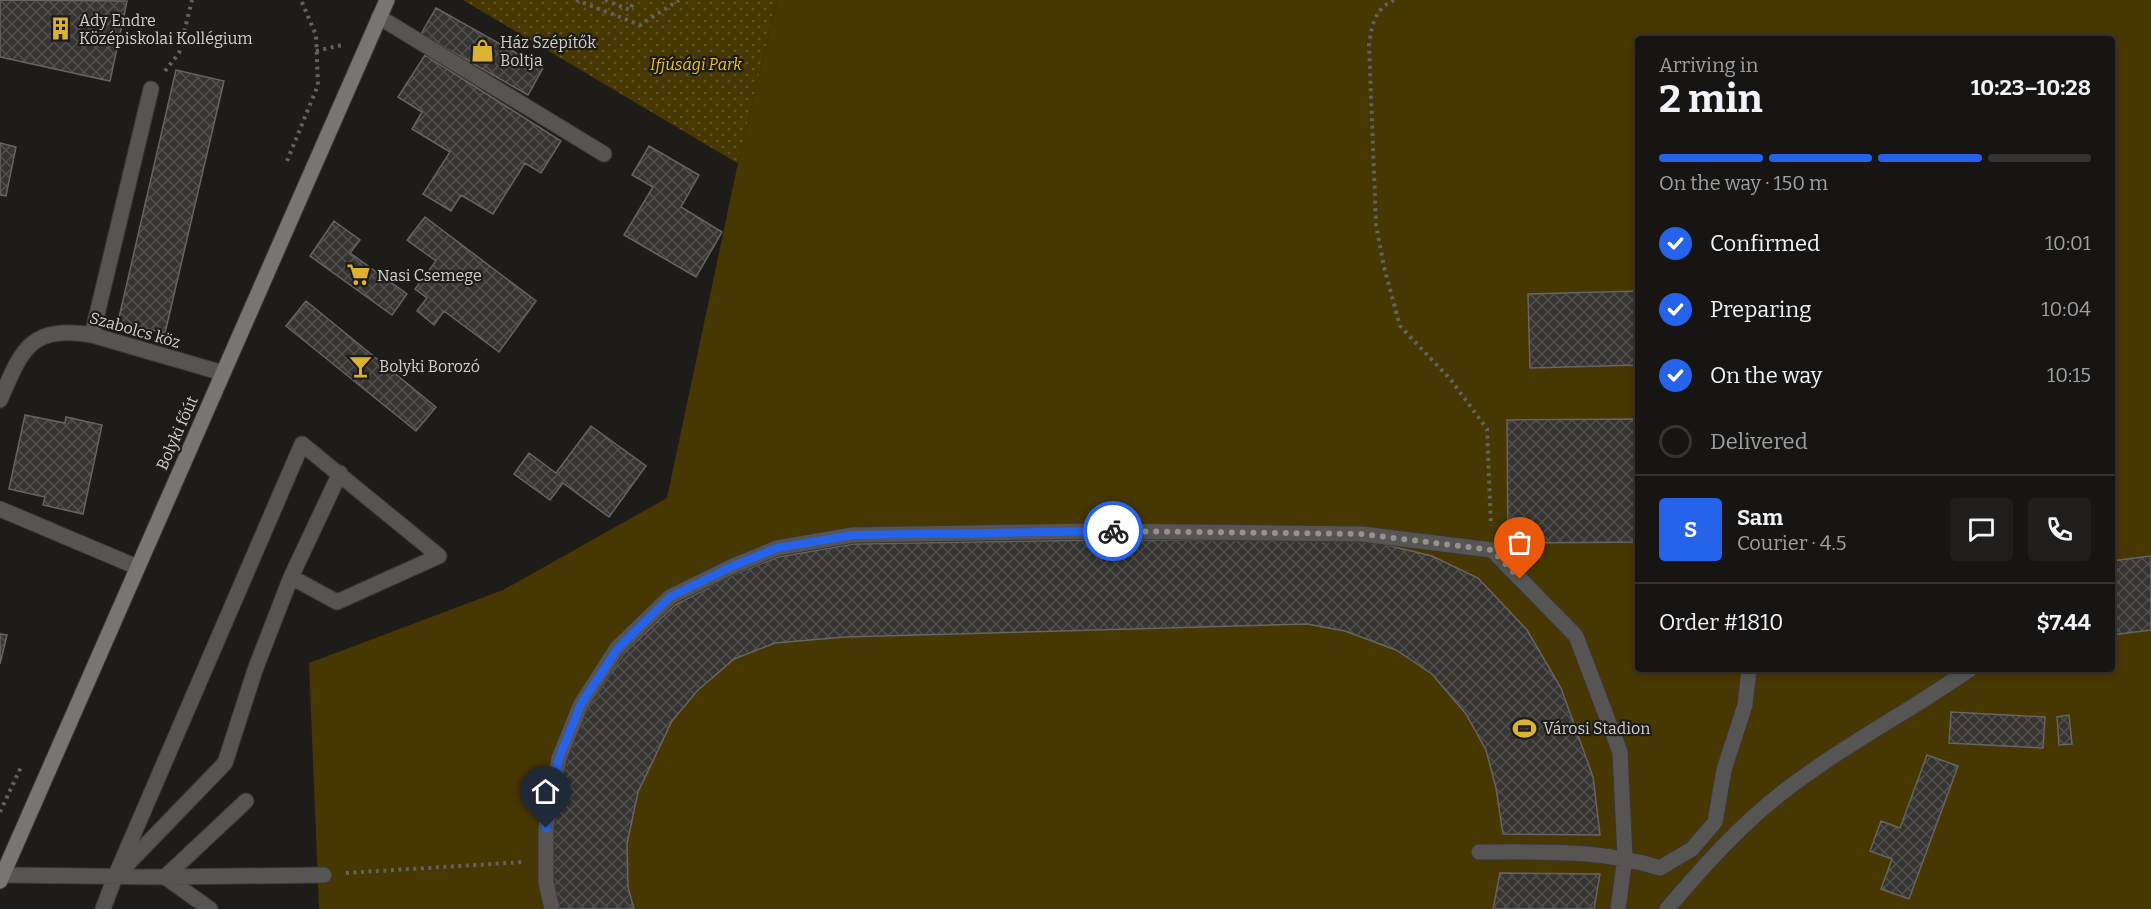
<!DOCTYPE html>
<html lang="en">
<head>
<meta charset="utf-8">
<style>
	body { margin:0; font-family:Bitter,serif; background:#1f1e1c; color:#f1f3f6; height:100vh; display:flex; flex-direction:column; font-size:22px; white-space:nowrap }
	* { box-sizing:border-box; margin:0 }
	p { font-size:20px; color:#9e9fa0 }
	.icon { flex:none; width:33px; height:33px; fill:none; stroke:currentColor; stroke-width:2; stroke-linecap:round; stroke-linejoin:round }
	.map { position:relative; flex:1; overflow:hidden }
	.side { position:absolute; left:1635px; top:36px; width:480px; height:636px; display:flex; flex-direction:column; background:#161513; border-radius:6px; box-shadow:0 3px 9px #0003,0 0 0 2px #353433 }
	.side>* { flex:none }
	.pin { position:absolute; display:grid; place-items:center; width:51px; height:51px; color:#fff; margin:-62px -26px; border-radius:50% 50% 50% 0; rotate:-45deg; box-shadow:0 0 6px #0007 }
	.pin .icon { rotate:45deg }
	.courier { position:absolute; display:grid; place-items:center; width:60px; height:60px; margin:-30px; border:4px solid #2563eb; border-radius:50%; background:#fff; color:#222; box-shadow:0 2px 8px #0007 }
	.summary em { font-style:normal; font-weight:700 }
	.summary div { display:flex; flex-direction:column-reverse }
	.summary { display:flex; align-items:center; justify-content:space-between; height:102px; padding:0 24px }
	h1 { font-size:39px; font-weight:700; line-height:45px }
	.bar { display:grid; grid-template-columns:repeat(4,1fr); gap:9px 6px; align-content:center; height:72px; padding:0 24px }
	.bar i { height:8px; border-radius:4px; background:#353433 }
	.bar .selected { background:#2563eb }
	.bar p { grid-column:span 4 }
	.line { display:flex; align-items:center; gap:15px; padding:0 24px; border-top:2px solid #353433 }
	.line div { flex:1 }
	.round { display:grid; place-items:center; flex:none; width:63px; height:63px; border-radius:6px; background:#1f1e1c }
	ol { padding:0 24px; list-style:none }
	li { display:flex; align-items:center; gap:18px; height:66px }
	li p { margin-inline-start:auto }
	li .icon { padding:6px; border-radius:50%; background:#2563eb; color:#fff; stroke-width:4 }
	li:last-child { color:#9e9fa0 }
	li i { width:33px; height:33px; border:3px solid #353433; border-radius:50% }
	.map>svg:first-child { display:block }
	.green { fill:url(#green-dots) }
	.pitch { fill:#473702; fill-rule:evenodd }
	.building { fill:url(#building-cross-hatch); stroke:#676561; stroke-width:1.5 }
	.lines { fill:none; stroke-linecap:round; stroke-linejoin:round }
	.service-casing { stroke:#3a3936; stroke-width:17 }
	.secondary-casing { stroke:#3a3936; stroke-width:17 }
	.path { stroke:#63625f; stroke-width:4; stroke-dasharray:3 4.5; stroke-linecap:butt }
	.service { stroke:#565554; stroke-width:15 }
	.secondary { stroke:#777673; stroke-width:15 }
	.done { stroke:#93928f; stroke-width:6; stroke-dasharray:0 10.8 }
	.route { stroke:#2563eb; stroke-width:8 }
	.labels { text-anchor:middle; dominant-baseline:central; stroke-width:4.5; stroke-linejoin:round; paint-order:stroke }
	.poi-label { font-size:16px; fill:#d2d1cf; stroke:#1d1c19; text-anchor:start }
	.park-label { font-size:16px; font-style:italic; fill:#efc12c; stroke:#1d1c19 }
	.street-label { font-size:16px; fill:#d2d1cf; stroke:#1d1c19 }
</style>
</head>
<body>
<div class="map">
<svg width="2151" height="909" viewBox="0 0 2151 909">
	<defs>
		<pattern id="green-dots" width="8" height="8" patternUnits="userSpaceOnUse" patternTransform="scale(1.5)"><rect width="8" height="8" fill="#473702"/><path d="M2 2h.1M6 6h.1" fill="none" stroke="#615326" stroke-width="1.8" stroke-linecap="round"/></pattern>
		<pattern id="building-cross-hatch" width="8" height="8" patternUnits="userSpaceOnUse" patternTransform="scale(1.5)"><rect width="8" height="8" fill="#363532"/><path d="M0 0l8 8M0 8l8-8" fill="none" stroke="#52514f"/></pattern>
	</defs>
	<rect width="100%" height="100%" fill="#1d1c19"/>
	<path class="green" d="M463 0H777L738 163H737Z"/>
	<path class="pitch" d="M777 0H2151V909H319L309 663 503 590 667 498 738 163ZM1638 39H2112V669H1638Z"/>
	<path class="building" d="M0 0 127 1 110 81 0 57Z
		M436 8 543 68 528 95 421 34Z
		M425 55 561 141 541 173 525 163 493 214 461 195 451 211 423 194 450 152 412 129 422 112 398 97Z
		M176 70 224 81 165 333 118 322Z
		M0 143 16 147 6 196 0 195Z
		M649 146 699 175 681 207 722 232 696 277 624 235 653 187 632 175Z
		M425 217 536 301 499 352 444 311 434 325 417 311 427 298 415 289 436 261 407 240Z
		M334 221 360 240 350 253 407 294 392 315 310 256Z
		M1638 291V365L1530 368 1528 294Z
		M306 301 436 407 416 431 286 326Z
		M25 415 65 423 66 417 102 425 83 514 43 505 45 497 9 489Z
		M1638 419V542L1508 543 1507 420Z
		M591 426 646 466 609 517 563 483 550 500 514 474 529 453 556 473Z
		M1096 540H1366L1432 556 1478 578 1527 630 1561 688 1593 777 1600 835 1503 834 1496 788 1486 750 1466 714 1432 674 1396 650 1345 631 1307 624 845 637 775 643 734 659 697 691 672 721 638 792 627 844 628 887 634 909H557L552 882 553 827 566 760 588 708 623 654 675 605 730 576 778 557 853 544Z
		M2151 556V630L2112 635V561Z
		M0 634 7 635 0 664Z
		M1951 712 2045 717 2043 748 1949 743Z
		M2069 715 2072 744 2059 745 2057 717Z
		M1927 755 1958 766 1909 899 1881 889 1892 859 1870 851 1881 821 1900 828Z
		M1500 873 1600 874 1594 909H1493Z"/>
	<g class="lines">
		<defs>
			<path id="service" d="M379 17 604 154
				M92 335 151 89
				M0 400C22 350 29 325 92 335L223 373
				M0 509 137 567
				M291 577 340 473
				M1479 852C1541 852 1600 849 1660 868L1692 849 1715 822 1724 770 1745 705 1749 669
				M3 875 165 877 210 909
				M165 877 324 875
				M165 877 246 801
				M103 909 115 877 302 444 439 556 337 602 291 577 255 670 225 763 115 877
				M552 909 546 883V828L559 758 581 704 617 648 670 597 733 566 777 548 853 535 1099 531 1362 534 1492 550 1576 636 1620 752 1625 857 1618 909
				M1667 909C1703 867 1739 826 1783 792 1842 746 1909 712 1970 669"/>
			<path id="secondary" d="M0 881 387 0"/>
		</defs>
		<use href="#service" class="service-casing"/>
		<use href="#secondary" class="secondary-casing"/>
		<path class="path" d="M576 0 640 25 679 0
			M605 0 630 10 634 0
			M1394 0C1375 9 1372 24 1369 44L1376 225 1384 267 1400 326 1451 380 1487 429 1491 526
			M316 51 342 45
			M165 71 179 53 192 0
			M287 161 318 85 316 35 301 0
			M0 812 21 767
			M346 873 524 862"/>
		<use href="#service" class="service"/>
		<use href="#secondary" class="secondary"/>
	</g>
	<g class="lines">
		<path class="done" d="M1113 531 1362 534 1492 550 1520 579"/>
		<path class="route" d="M546 828 559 758 581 704 618 648 670 597 733 566 777 548 853 535 1113 531"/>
	</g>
	<defs>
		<symbol id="building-bare" viewBox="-9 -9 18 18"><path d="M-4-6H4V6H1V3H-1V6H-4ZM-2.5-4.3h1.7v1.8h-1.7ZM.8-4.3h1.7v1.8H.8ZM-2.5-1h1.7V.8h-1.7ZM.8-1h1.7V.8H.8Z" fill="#dbb233" stroke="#1d1c19" stroke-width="2.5" paint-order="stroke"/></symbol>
		<symbol id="shop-bare" viewBox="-9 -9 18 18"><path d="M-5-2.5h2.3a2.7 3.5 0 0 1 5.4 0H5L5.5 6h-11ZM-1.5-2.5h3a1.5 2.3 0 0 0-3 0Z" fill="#dbb233" stroke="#1d1c19" stroke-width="2.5" paint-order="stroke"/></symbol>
		<symbol id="supermarket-bare" viewBox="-9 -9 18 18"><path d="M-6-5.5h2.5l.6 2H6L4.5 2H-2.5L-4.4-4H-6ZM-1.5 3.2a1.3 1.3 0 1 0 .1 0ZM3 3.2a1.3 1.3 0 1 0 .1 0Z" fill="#dbb233" stroke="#1d1c19" stroke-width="2.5" paint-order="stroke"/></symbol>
		<symbol id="bar-bare" viewBox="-9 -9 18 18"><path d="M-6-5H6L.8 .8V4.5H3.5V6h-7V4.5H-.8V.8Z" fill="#dbb233" stroke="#1d1c19" stroke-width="2.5" paint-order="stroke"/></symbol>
		<symbol id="stadium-bare" viewBox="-9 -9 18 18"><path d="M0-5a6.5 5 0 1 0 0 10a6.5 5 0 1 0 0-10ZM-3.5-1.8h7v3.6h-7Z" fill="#dbb233" stroke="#1d1c19" stroke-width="2.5" paint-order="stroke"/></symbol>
	</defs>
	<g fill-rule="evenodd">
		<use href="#building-bare" x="44" y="12" width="33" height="33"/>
		<use href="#shop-bare" x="466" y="34" width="33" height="33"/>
		<use href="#supermarket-bare" x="342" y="258" width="33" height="33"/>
		<use href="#bar-bare" x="344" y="350" width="33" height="33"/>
		<use href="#stadium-bare" x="1508" y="712" width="33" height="33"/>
	</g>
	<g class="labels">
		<g class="poi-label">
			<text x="79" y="20">Ady Endre<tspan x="79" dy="18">Középiskolai Kollégium</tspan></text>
			<text x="500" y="42">Ház Szépítők<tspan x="500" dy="18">Boltja</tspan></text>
			<text x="377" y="275">Nasi Csemege</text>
			<text x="379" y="366">Bolyki Borozó</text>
			<text x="1543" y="728">Városi Stadion</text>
		</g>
		<g class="park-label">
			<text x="696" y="64">Ifjúsági Park</text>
		</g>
		<g class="street-label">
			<text transform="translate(135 330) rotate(16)">Szabolcs köz</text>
			<text transform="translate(177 433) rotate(-66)">Bolyki főút</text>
		</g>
	</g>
</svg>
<div class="pin" style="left:1520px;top:579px;background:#ea580c"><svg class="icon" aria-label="bag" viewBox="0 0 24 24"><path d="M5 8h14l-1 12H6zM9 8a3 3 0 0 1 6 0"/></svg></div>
<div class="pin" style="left:546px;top:828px;background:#1f2937"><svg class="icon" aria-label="home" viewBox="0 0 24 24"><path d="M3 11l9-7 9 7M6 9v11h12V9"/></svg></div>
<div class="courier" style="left:1113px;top:531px"><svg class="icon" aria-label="bike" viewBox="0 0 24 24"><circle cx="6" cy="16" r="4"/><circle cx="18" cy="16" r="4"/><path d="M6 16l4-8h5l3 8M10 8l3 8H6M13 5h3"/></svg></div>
<section class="side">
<div class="summary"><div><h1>2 min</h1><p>Arriving in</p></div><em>10:23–10:28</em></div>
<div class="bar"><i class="selected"></i><i class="selected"></i><i class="selected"></i><i></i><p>On the way · 150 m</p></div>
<ol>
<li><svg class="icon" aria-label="check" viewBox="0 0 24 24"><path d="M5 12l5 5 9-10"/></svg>Confirmed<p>10:01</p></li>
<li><svg class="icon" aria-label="check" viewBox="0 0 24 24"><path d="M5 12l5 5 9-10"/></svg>Preparing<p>10:04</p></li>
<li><svg class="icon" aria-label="check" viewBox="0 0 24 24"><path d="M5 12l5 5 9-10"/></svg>On the way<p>10:15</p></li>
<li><i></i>Delivered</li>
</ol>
<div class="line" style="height:108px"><b class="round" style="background:#2563eb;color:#fff">S</b><div><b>Sam</b><p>Courier · 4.5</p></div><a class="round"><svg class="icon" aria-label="chat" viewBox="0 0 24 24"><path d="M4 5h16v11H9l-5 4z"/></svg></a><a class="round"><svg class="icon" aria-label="phone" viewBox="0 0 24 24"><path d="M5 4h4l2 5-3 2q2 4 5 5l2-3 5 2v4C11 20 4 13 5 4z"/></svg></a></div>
<div class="line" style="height:78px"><div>Order #1810</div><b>$7.44</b></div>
</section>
</div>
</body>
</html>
